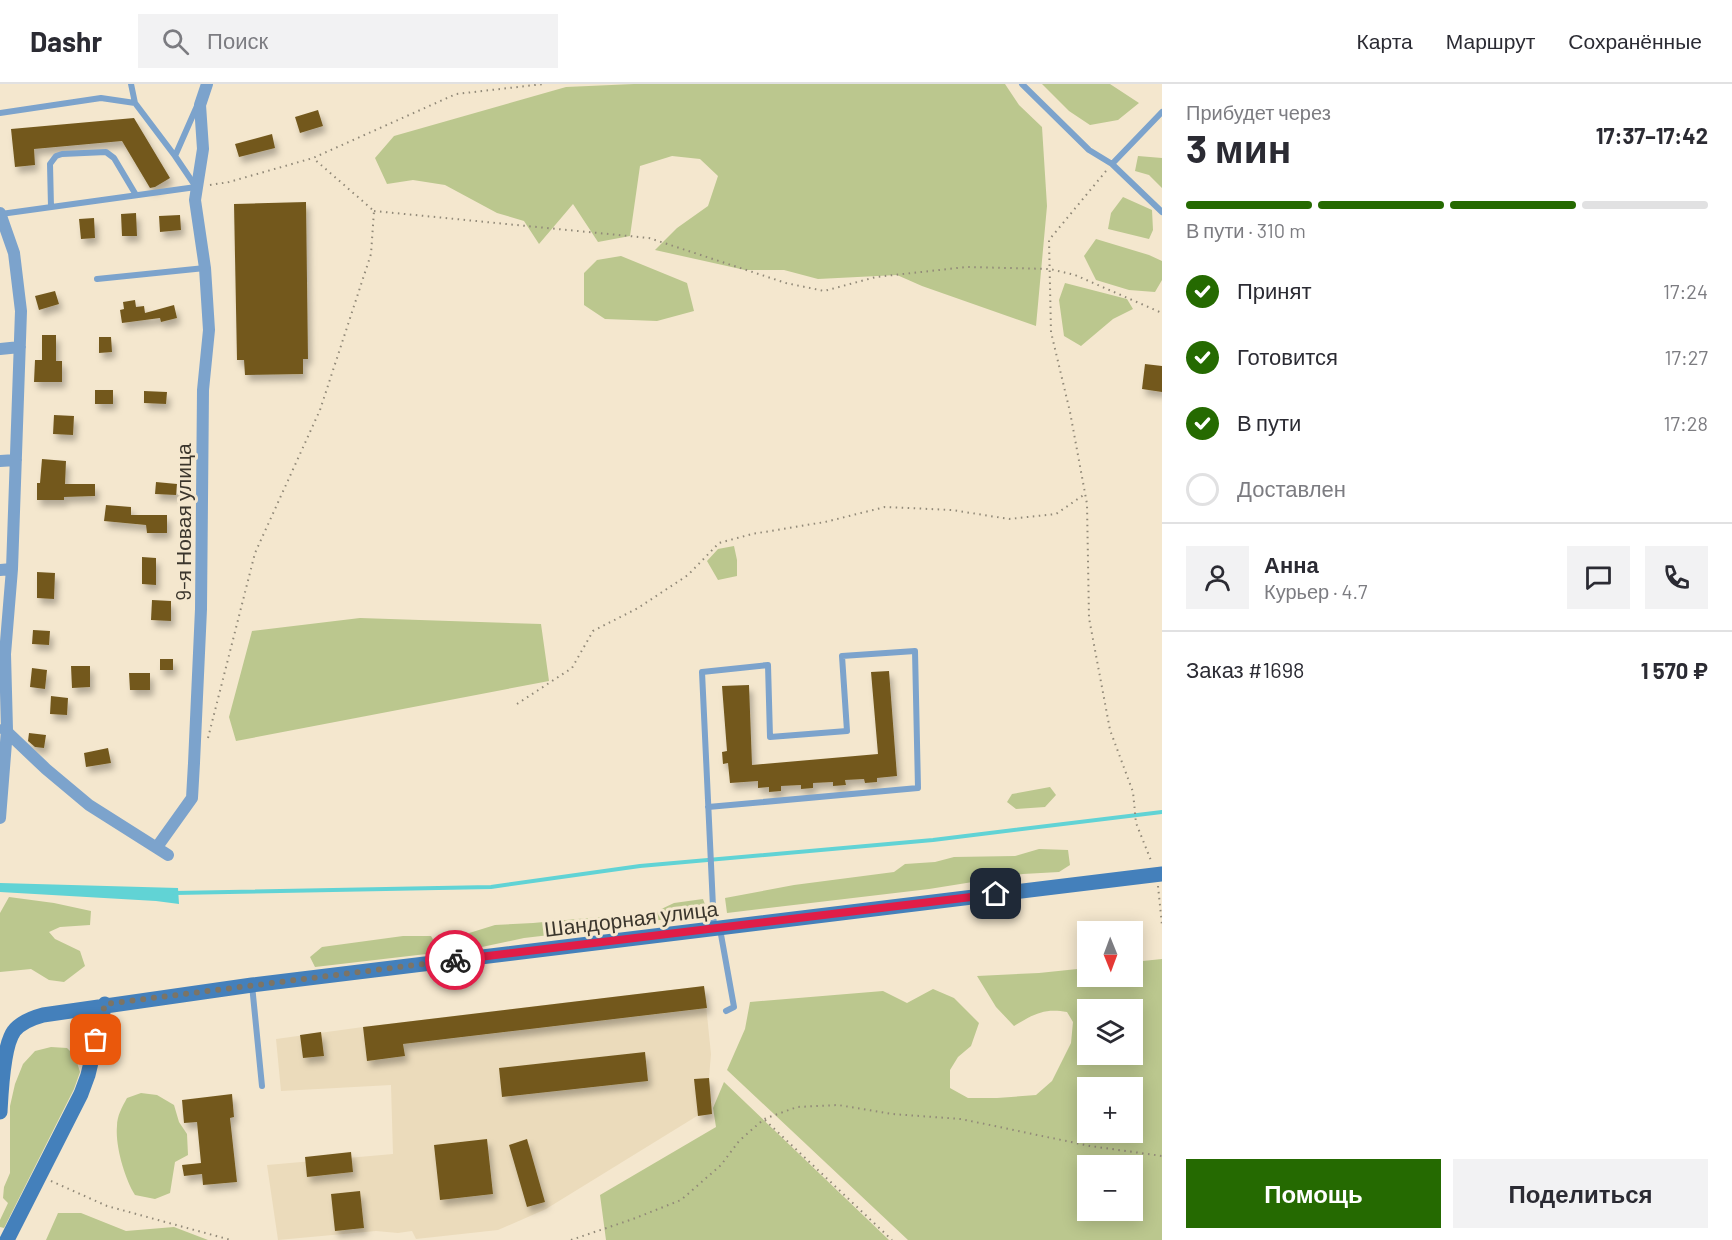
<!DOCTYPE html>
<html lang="ru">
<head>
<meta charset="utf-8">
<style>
	body { margin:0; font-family:Barlow,sans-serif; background:#f2f2f3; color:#2b2b33; height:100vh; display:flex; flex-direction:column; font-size:22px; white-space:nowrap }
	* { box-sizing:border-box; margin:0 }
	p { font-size:20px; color:#7c7c81 }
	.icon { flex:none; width:33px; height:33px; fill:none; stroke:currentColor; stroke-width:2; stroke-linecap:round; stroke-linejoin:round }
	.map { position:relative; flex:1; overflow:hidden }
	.details { display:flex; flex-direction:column; background:#fff; width:570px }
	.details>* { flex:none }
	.needle { width:39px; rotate:179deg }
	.tools { position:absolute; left:1077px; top:837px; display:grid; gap:12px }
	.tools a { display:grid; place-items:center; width:66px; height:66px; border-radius:0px; background:#fff; box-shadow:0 3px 15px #0003; font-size:30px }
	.pin { position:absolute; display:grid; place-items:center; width:51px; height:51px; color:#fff; margin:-26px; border-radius:12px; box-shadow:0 3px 9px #0006 }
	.courier { position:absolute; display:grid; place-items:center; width:60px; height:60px; margin:-30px; border:4px solid #e11d48; border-radius:50%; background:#fff; color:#222; box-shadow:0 2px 8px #0007 }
	.summary em { font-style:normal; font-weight:700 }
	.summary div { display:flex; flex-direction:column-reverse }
	.summary { display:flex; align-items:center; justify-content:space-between; height:102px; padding:0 24px }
	h1 { font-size:39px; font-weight:700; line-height:45px }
	.bar { display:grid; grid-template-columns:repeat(4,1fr); gap:9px 6px; align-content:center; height:72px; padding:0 24px }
	.bar i { height:8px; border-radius:4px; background:#e1e1e2 }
	.bar .active { background:#256a01 }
	.bar p { grid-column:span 4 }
	.line { display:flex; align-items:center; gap:15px; padding:0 24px; border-top:2px solid #e1e1e2 }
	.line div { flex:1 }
	.round { display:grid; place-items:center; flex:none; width:63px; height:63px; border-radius:0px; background:#f2f2f3 }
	ol { padding:0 24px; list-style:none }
	li { display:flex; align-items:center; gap:18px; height:66px }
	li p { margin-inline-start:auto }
	li .icon { padding:6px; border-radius:50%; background:#256a01; color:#fff; stroke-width:4 }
	li:last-child { color:#7c7c81 }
	li i { width:33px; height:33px; border:3px solid #e1e1e2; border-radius:50% }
	.primary-button { display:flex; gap:12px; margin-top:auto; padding:12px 24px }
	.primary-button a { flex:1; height:69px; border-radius:0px; background:#256a01; color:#fff; font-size:24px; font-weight:700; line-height:69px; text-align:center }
	.primary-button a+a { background:#f2f2f3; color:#2b2b33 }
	header { display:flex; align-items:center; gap:36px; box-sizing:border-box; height:84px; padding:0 30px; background:#fff; border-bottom:2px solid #e1e1e2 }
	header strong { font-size:28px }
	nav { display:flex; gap:33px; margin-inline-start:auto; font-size:21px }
	.search { width:420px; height:54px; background:#f2f2f3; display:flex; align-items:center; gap:15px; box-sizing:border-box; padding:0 21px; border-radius:0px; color:#7c7c81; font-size:22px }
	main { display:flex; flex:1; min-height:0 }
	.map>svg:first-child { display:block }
	.built { fill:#ebdbbb }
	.green { fill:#bbc78e; fill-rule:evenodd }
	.water { fill:#61d3d5 }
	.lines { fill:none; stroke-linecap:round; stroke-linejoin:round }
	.stream { stroke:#61d3d5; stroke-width:4 }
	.building { fill:#73591e; filter:url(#shadow) }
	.path { stroke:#918978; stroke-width:2; stroke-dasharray:1.5 4.5; stroke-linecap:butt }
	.lane { stroke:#7ca3cc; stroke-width:6 }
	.street { stroke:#7ca3cc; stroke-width:12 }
	.secondary { stroke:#4480bb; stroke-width:15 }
	.done { stroke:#7c7465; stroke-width:6; stroke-dasharray:0 10.8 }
	.route { stroke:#e11d48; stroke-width:8 }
	.labels { text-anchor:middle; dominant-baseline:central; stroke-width:6; stroke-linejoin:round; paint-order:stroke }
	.street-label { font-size:21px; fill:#3b362d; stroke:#f4e7ce }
</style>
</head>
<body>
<header>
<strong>Dashr</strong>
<div class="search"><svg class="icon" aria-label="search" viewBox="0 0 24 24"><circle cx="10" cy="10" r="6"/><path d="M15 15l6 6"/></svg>Поиск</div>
<nav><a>Карта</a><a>Маршрут</a><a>Сохранённые</a></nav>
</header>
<main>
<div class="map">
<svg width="1162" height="1156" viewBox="0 0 1162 1156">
	<defs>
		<filter id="shadow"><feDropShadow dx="3.5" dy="6" stdDeviation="3" flood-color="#0004"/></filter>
	</defs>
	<rect width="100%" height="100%" fill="#f4e7ce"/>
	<path class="built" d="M704 902 711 970 709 994 712 1030 697 1032 546 1125 498 1146 416 1155 412 1147 398 1149 376 1147 278 1156 267 1081 393 1070 391 1001 281 1007 276 955 363 943Z"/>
	<path class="green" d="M634 0H1005L1019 21 1042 43 1047 122 1036 242 922 202 897 191 818 195 784 186H745L655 166 677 144 708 122 718 92 700 75 672 72 640 82 630 152 598 158 573 120 539 160 524 137 497 129 445 101 413 96 387 100 375 74 394 52 566 3Z
		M1042 0H1110L1139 19 1118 36 1090 41 1069 27Z
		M1138 72 1162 74V104L1149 91 1135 87Z
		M1123 113 1152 126 1153 146 1149 155 1108 145 1111 129Z
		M1096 155 1149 171 1162 177V196L1155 208 1129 206 1096 196 1084 172Z
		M621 172 687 199 694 227 657 237 605 235 584 221V189L597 176Z
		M1065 199 1127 215 1133 225 1113 235 1081 262 1064 252 1059 216Z
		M734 462 737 476V492L718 496 707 477 718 465Z
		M360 534 541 540 549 597 236 657 229 633 252 547Z
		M1050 703 1056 711 1045 723 1016 725 1007 718 1012 710Z
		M1039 765 1068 766 1070 781 1059 788 1023 790 929 805 727 829 725 814 794 801 894 788 905 780 935 778 954 773 1015 772Z
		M9 813 54 819 91 827 90 841 60 843 49 848 55 855 80 867 85 882 64 898 49 896 31 885 0 888V829Z
		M703 815 707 826 697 831 682 829 669 834 636 841 524 854 463 867 466 850 495 841 533 839 655 828 674 819Z
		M403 852H431L437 862 435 869 315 883 310 873 322 863Z
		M1162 875V1156H908L727 986 745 945 750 918 883 907 907 919 933 905 954 914 979 939 971 962 958 973 950 986V1004L968 1014H997L1036 1011 1052 997 1071 959 1073 938 1067 928C1044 924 1034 930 1014 942L996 923 977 892 1039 889 1087 884 1088 892H1132L1133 878ZM1088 926H1132V970H1088ZM1088 1004H1132V1048H1088ZM1088 1082H1132V1126H1088Z
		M51 963 67 964 75 972 80 988 74 1005 4 1144 0 1143V1136L8 1119 3 1114 4 1103 10 1089V1022L15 1000 23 980 35 967Z
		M724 998 889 1156H606L600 1111 716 1043 713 1024Z
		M141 1009 157 1011 174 1021 179 1038 187 1050 188 1071 175 1078 170 1109 155 1115 135 1111C125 1095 115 1062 117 1042 117 1032 122 1023 127 1014Z
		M58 1129H81L126 1147 174 1143 208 1156H46Z"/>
	<path class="water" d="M0 799 178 804 179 820 156 817 0 808Z"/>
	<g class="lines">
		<path class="stream" d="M174 809 491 803 640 782 933 756 1162 728"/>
	</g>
	<path class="building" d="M318 26 323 42 300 49 295 33Z
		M134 34 170 94 155 103 150 104 122 57 34 65 35 81 15 83 11 45Z
		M272 50 275 64 239 73 235 60Z
		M306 118 308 275H303V290L245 291 244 276H237L234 120Z
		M136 129 137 152H122L121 130Z
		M180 131 181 146 160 148 159 132Z
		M94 134 95 154 81 155 79 135Z
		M55 207 59 220 39 226 35 212Z
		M135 216 136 223 144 222 145 229 174 221 177 234 161 238 160 234 122 239 120 226 124 225 123 218Z
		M42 251H56V277H62V298H34L35 276H42Z
		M99 253H111L112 268 99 269Z
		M1145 280 1162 282V308L1142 305Z
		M95 306H113V320H95Z
		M144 307 167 308 166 320 144 319Z
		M54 331 74 332 73 351 53 350Z
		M42 375 66 377 65 400H95V412L64 413V416H37V399H40Z
		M156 398 177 400 176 411 155 410Z
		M106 421 131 423V431H167V449H147L146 441 104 437Z
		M142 473 156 474V501L142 500Z
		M37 488 55 489 54 515 37 514Z
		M152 516 171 517V537L151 536Z
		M33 546 50 547 49 561 32 560Z
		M160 575H173V586H160Z
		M71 582H90V603L72 604Z
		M32 584 47 586 45 605 30 603Z
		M889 587 897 692 877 694V698L865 699 864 695 845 696 846 701 833 702V698L813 699V704L801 705V701L781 702V707L769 708V703L758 704V697L730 699 728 679 723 680 722 668 727 667 722 602 749 601 752 681 878 670 871 588Z
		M129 589H150V606H130Z
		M51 612 68 614 67 631 50 630Z
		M29 649 46 651 44 664 35 663 28 657Z
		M108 664 111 679 86 683 84 669Z
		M704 902 707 924 403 960 405 972 367 977 363 943Z
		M321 948 324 972 303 974 300 951Z
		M645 968 648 997 502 1013 499 984Z
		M709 994 712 1030 698 1032 694 995Z
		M232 1010 234 1033 230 1034 237 1098 203 1101 202 1090 184 1092 182 1081 201 1079 197 1038 184 1039 182 1016Z
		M487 1055 493 1110 440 1116 434 1061Z
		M527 1055 545 1118 527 1123 509 1061Z
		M351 1068 353 1088 307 1093 305 1073Z
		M360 1107 364 1144 335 1147 331 1110Z"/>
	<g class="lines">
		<path class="path" d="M1106 87 1049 156 1051 248 1070 328 1087 420 1089 534 1110 646 1133 708 1136 739 1152 779
			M210 101 229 98 313 74 456 10 544 0
			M374 127 649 154 786 199 824 207 876 193 966 183 1050 185 1075 191 1162 229
			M517 620 572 584 593 547 638 524 688 491 719 459 752 450 825 438 885 423 952 426 1009 435 1056 430 1085 410
			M208 654 255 469 320 326 371 170 374 127 313 74
			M1158 802 1162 841
			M765 1036 892 1156
			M51 1097 107 1122 231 1156
			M571 1156 633 1135 681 1116 721 1081 739 1057 764 1035 797 1023 838 1021 892 1030 961 1035 1090 1062 1162 1072"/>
		<path class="lane" d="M131 0 135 19 175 72 197 22
			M1022 0 1089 66 1112 80 1162 128
			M0 29 101 14 135 19
			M1112 80 1162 28
			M51 123 50 80 56 72 62 70 106 68 114 74 136 111
			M1 130 196 103 175 72
			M97 195 205 184
			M708 723 918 704 915 567 842 572 847 647 770 653 768 581 702 588 714 844
			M720 845 734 923 726 927
			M252 901 262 1002"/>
		<path class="street" d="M0 129 14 169 21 227 12 485 5 570 7 646 0 734
			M0 265 20 263
			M0 377 16 376
			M0 486 12 485
			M4 645 46 685 89 721 168 771
			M157 763 192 714 194 679 201 525 203 306 209 246 205 184 195 116 203 65 200 21 207 0"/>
		<path class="secondary" d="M0 1028C1 1009 3 962 14 947 21 938 32 934 43 931L252 901 1162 790
			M7 1156 81 1010 88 991 105 920"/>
	</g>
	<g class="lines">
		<path class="done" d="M96 956 105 920 455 876"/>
		<path class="route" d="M455 876 996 810"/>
	</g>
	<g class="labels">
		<g class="street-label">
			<text transform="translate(182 438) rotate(-90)">9-я Новая улица</text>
			<text transform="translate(631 834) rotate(-7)">Шандорная улица</text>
		</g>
	</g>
</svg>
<div class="tools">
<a><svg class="needle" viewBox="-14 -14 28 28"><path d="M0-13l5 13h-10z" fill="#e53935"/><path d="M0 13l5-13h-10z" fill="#7c7c81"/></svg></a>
<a><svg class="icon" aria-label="layers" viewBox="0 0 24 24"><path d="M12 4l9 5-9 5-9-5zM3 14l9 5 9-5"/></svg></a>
<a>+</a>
<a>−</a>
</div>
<div class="pin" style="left:96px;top:956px;background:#ea580c"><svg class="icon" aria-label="bag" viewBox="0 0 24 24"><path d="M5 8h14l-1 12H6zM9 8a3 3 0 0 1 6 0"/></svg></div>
<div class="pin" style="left:996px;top:810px;background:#1f2937"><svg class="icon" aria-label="home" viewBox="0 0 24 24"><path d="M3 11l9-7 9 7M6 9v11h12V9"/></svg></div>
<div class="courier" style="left:455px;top:876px"><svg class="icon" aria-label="bike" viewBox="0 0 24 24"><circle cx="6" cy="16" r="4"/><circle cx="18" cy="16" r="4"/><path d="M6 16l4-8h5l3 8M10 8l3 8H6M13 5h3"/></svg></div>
</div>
<section class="details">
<div class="summary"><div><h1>3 мин</h1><p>Прибудет через</p></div><em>17:37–17:42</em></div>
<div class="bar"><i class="active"></i><i class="active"></i><i class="active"></i><i></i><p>В пути · 310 m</p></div>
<ol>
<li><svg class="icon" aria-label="check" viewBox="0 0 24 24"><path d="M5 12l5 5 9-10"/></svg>Принят<p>17:24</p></li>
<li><svg class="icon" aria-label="check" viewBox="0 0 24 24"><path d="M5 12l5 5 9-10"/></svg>Готовится<p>17:27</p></li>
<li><svg class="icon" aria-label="check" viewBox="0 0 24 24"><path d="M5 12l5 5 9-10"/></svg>В пути<p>17:28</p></li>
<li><i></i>Доставлен</li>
</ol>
<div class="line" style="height:108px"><a class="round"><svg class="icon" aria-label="person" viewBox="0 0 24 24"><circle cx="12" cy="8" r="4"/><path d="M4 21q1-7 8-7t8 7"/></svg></a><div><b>Анна</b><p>Курьер · 4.7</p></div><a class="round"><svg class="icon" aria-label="chat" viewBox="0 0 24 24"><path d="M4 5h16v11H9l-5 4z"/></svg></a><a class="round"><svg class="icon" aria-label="phone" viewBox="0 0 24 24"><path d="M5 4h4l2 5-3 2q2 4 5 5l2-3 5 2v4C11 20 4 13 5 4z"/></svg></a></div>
<div class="line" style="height:78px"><div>Заказ #1698</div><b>1 570 ₽</b></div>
<div class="primary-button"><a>Помощь</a><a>Поделиться</a></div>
</section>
</main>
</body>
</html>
